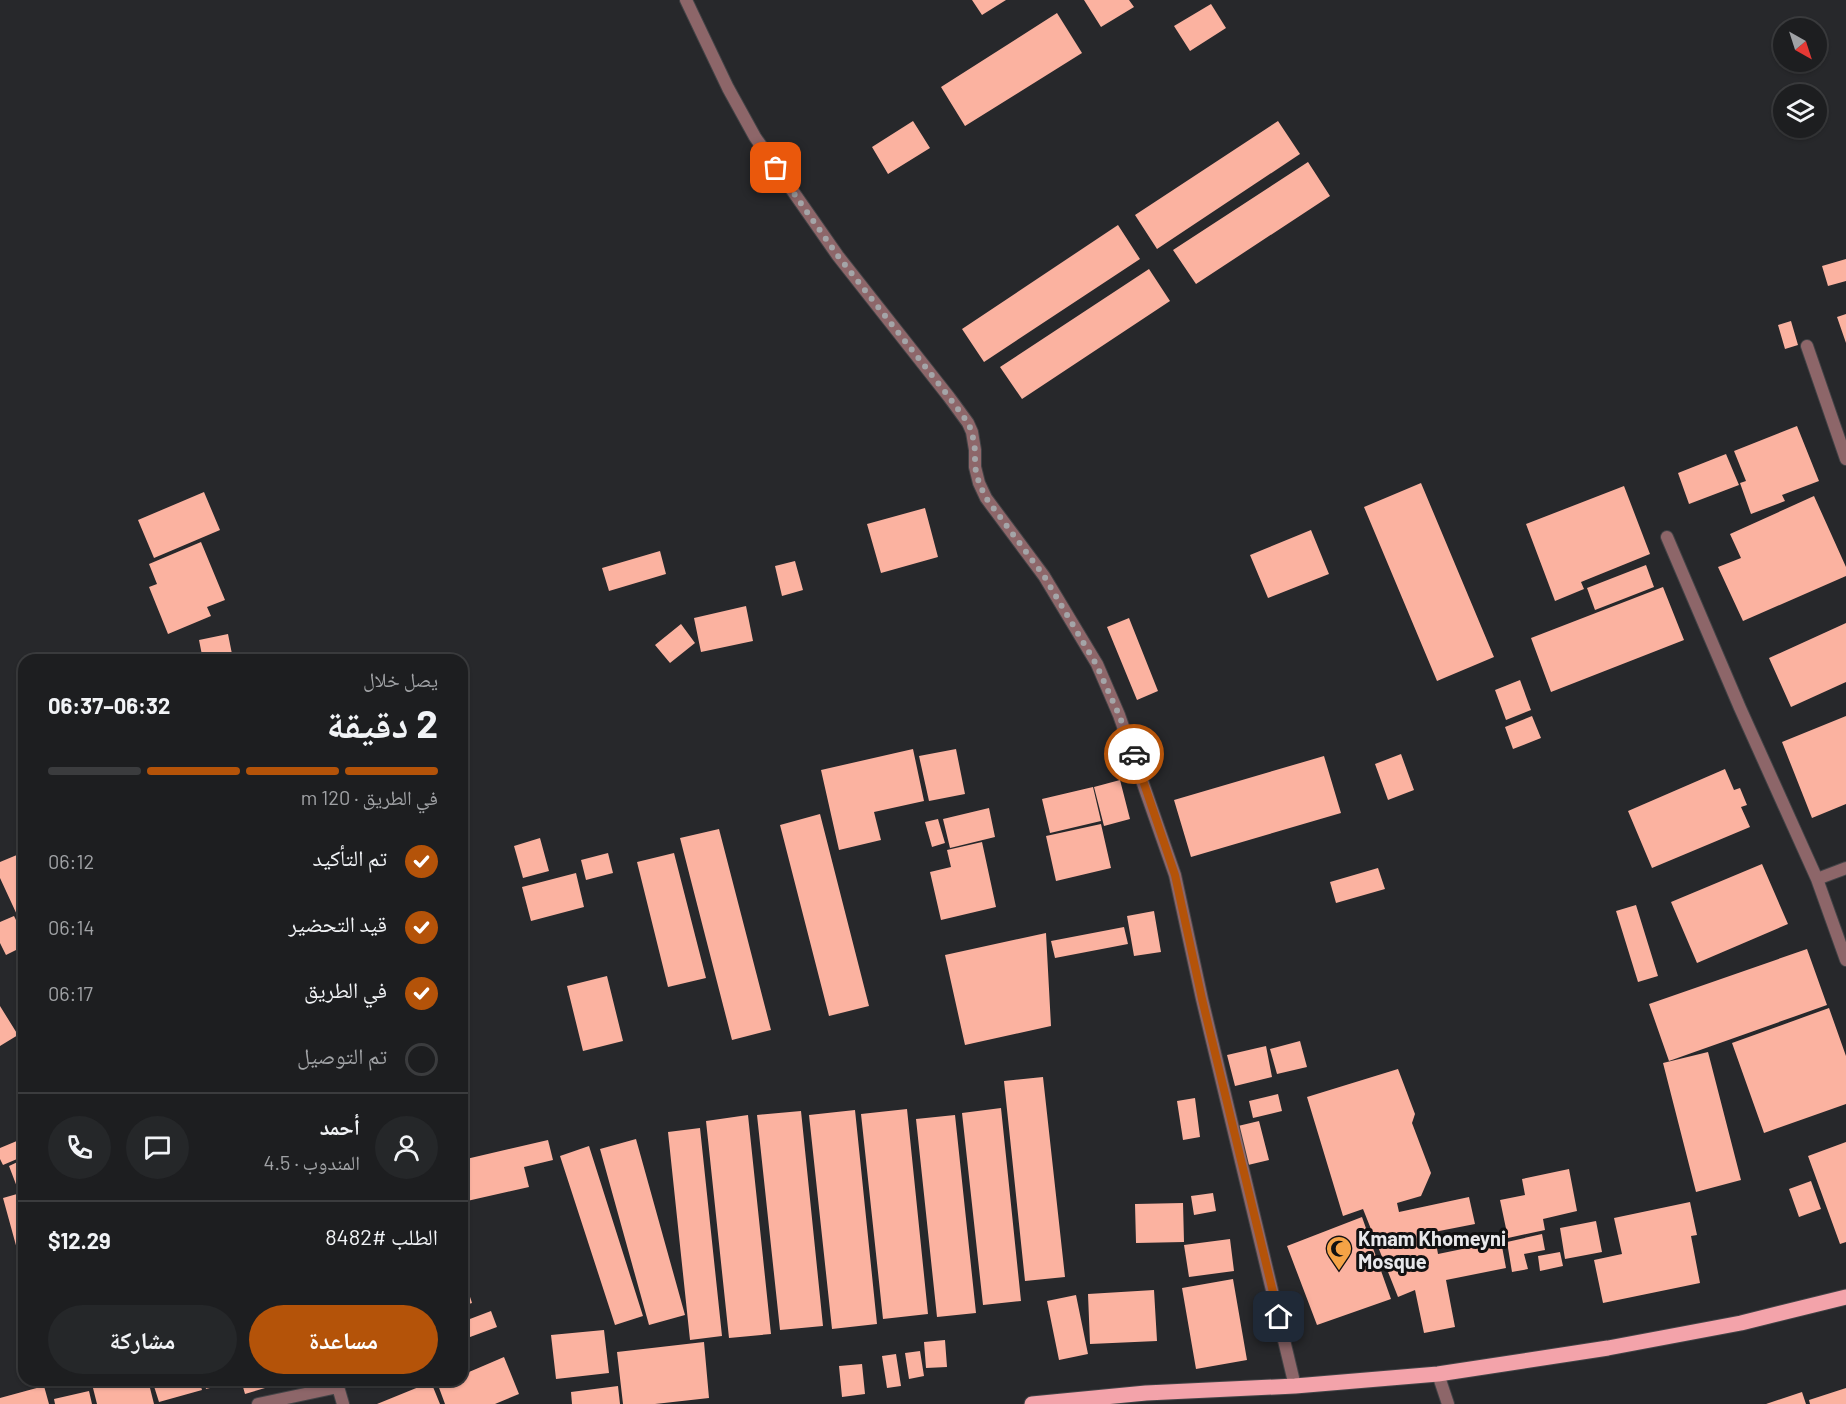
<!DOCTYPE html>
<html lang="ar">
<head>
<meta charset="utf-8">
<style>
	body { margin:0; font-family:Barlow,"Noto Naskh Arabic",sans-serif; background:#252729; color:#f1f3f6; direction:rtl; height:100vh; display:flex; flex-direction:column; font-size:22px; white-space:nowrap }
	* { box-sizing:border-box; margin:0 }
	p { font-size:20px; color:#a0a2a5 }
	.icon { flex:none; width:33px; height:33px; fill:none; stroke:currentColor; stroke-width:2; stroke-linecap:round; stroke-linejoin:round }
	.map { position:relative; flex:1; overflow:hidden; direction:ltr }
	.panel { position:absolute; left:18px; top:654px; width:450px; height:732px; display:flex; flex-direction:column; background:#1d1e20; border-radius:18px; box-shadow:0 2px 4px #0004,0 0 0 2px #3b3c3e; direction:rtl }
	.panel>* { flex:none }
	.needle { width:39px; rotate:141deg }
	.controls { position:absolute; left:1773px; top:18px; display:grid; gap:12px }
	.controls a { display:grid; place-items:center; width:54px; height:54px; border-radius:50%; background:#1d1e20; box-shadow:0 2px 4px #0004,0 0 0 2px #3b3c3e; font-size:30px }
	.pin { position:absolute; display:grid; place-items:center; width:51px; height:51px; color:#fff; margin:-26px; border-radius:12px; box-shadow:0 3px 9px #0006 }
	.courier { position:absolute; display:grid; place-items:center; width:60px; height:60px; margin:-30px; border:4px solid #b45309; border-radius:50%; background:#fff; color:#222; box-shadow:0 2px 8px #0007 }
	.head em { font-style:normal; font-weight:700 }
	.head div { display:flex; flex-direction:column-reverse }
	.head { display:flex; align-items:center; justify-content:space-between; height:102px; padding:0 30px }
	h1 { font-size:39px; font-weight:700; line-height:45px }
	.bar { display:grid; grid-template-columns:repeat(4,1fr); gap:9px 6px; align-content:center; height:72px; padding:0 30px }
	.bar i { height:8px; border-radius:4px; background:#3b3c3e }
	.bar .on { background:#b45309 }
	.bar p { grid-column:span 4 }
	.line { display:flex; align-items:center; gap:15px; padding:0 30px; border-top:2px solid #3b3c3e }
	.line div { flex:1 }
	.round { display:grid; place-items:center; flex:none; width:63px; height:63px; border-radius:32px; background:#252729 }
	ol { padding:0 30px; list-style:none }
	li { display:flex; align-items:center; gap:18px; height:66px }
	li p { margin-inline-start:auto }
	li .icon { padding:6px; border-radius:50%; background:#b45309; color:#fff; stroke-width:4 }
	li:last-child { color:#a0a2a5 }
	li i { width:33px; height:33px; border:3px solid #3b3c3e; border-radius:50% }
	.primary-button { display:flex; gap:12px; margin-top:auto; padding:12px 30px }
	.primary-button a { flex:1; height:69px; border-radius:36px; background:#b45309; color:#fff; font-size:24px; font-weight:700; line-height:69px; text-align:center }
	.primary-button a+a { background:#252729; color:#f1f3f6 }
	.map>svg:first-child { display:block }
	.building { fill:#fbb2a0 }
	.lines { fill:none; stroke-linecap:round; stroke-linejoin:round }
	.minor-casing { stroke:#424346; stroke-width:14 }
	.primary-casing { stroke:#424346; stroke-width:17 }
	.minor { stroke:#8d6669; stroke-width:12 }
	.primary { stroke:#f3a3aa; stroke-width:15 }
	.done { stroke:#a4a5a8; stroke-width:6; stroke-dasharray:0 10.8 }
	.route { stroke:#b45309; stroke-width:8 }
	.labels { text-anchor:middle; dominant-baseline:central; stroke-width:6; stroke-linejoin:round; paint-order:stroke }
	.poi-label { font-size:20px; font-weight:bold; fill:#e8e8eb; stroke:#111112; text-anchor:start }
</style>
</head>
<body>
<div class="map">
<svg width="1846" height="1404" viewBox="0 0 1846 1404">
	<rect width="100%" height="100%" fill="#27282b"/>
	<path class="building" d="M972 0H1006L982 15Z
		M1084 0H1129L1134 7 1101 27Z
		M1211 4 1226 28 1190 51 1174 26Z
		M1057 13 1082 53 965 126 941 87Z
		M913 121 930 148 888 174 872 147Z
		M1278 121 1300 154 1157 249 1135 215Z
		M1308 162 1330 196 1196 284 1173 250Z
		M1118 225 1140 259 984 362 962 329Z
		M1846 259V281L1828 286 1822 266Z
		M1149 269 1170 301 1022 399 1000 367Z
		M1846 314V343L1837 317Z
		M1791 321 1798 345 1785 349 1778 325Z
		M1797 426 1819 481 1782 495 1785 501 1751 514 1740 483 1746 481 1734 451Z
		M1726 454 1739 485 1689 504 1678 473Z
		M1421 483 1494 657 1437 681 1364 507Z
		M1624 486 1650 554 1581 582 1584 589 1555 601 1526 524Z
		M204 492 220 530 154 558 138 520Z
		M1814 496 1846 567V576L1743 621 1718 567 1741 558 1730 534Z
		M925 508 938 557 881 573 867 524Z
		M1311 530 1329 574 1268 598 1250 555Z
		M201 542 225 600 207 607 211 616 168 634 149 587 157 584 149 564Z
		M660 551 666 574 609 591 602 568Z
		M795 561 803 590 782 596 775 566Z
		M1646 565 1654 587 1595 610 1587 588Z
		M1663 587 1684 640 1551 692 1531 638Z
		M746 606 753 641 701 652 694 618Z
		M1129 618 1158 691 1137 700 1107 627Z
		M1846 623V682L1791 707 1769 658Z
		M681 624 695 643 670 663 655 645Z
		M228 634 232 654 203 660 199 640Z
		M1520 680 1531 710 1506 720 1495 690Z
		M1532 716 1541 738 1513 749 1505 727Z
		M1846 716V804L1812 818 1782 742Z
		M913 749 924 801 874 812 881 840 839 850 821 770Z
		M956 749 965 794 929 801 919 756Z
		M1401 754 1414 790 1388 800 1375 764Z
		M1324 756 1341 813 1191 857 1174 800Z
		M1725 769 1734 790 1740 788 1747 805 1741 807 1750 827 1652 868 1628 811Z
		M1120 780 1130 819 1104 826 1094 787Z
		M1093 787 1101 821 1050 833 1042 799Z
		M989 808 995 837 950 848 943 819Z
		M820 814 869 1006 829 1016 780 825Z
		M938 819 945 843 932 847 925 822Z
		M1101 824 1111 868 1056 881 1046 836Z
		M719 829 771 1030 732 1040 680 838Z
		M540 838 549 871 523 878 514 846Z
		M982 842 996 907 941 920 930 872 951 867 947 850Z
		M24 852V915L18 917 0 878V862Z
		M608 853 613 873 586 880 581 860Z
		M674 853 706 978 668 987 637 862Z
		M1762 864 1788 924 1697 963 1671 902Z
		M1378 868 1385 889 1336 903 1330 882Z
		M576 873 584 907 531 921 522 887Z
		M1636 905 1658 976 1638 982 1616 911Z
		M1154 911 1161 952 1134 956 1127 916Z
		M14 916 24 936V946L6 955 0 943V922Z
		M1124 927 1128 944 1055 958 1051 941Z
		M1046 933 1051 1026 965 1045 945 955Z
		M1807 949 1827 1005 1669 1061 1649 1004Z
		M607 976 623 1041 583 1051 567 986Z
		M0 1006 18 1035 0 1046Z
		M1829 1008 1846 1056V1104L1764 1133 1732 1043Z
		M1300 1041 1307 1067 1277 1074 1270 1049Z
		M1266 1046 1272 1077 1235 1086 1227 1055Z
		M1708 1052 1741 1180 1696 1192 1663 1063Z
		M1398 1069 1415 1114 1412 1123 1431 1173 1421 1196 1397 1203 1399 1212 1469 1197 1475 1224 1434 1232 1438 1254 1501 1241 1506 1268 1446 1280 1455 1327 1424 1333 1415 1290 1398 1297 1363 1209 1343 1216 1307 1097Z
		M1043 1077 1065 1277 1025 1281 1004 1081Z
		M1278 1094 1282 1111 1253 1118 1249 1101Z
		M1195 1098 1200 1137 1183 1140 1177 1101Z
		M1001 1108 1021 1301 983 1305 962 1113Z
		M907 1109 928 1314 883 1319 861 1114Z
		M855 1110 877 1324 832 1329 809 1115Z
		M801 1111 823 1326 780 1330 757 1115Z
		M748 1115 771 1334 729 1338 706 1121Z
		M955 1115 976 1313 937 1317 916 1119Z
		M1259 1121 1269 1160 1248 1165 1238 1126Z
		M700 1128 722 1336 690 1340 668 1132Z
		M24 1138V1156L3 1165 0 1159V1148Z
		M636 1139 685 1315 649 1325 600 1149Z
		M548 1140 553 1160 524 1167 529 1187 467 1201 462 1178V1160Z
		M1846 1142V1242L1840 1244 1808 1156Z
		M589 1146 643 1316 615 1325 560 1156Z
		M24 1159V1184L17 1187 9 1166Z
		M1569 1169 1577 1211 1543 1219 1545 1230 1508 1238 1500 1200 1525 1195 1522 1179Z
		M1811 1181 1821 1209 1799 1217 1789 1189Z
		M24 1192V1271H23L3 1198Z
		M1213 1193 1216 1211 1194 1215 1191 1196Z
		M1690 1202 1697 1235 1691 1236 1700 1283 1603 1303 1594 1260 1622 1254 1614 1218Z
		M1183 1203 1184 1242 1136 1243 1135 1204Z
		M1362 1217 1391 1299 1317 1325 1287 1246Z
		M1596 1221 1602 1252 1565 1259 1560 1228Z
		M1542 1234 1545 1250 1524 1254 1528 1269 1512 1272 1507 1242Z
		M1230 1239 1234 1271 1189 1277 1184 1245Z
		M1560 1252 1563 1266 1540 1271 1538 1256Z
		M462 1272 472 1303 462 1306Z
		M1233 1279 1247 1360 1196 1369 1182 1288Z
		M1154 1290 1157 1341 1090 1344 1088 1294Z
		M1076 1295 1088 1354 1059 1360 1047 1301Z
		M491 1311 497 1327 462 1340V1322Z
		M604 1330 609 1373 556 1379 551 1335Z
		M945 1340 947 1367 926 1368 924 1342Z
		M704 1342 709 1398 655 1404H623L617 1352Z
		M920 1351 924 1376 909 1379 905 1353Z
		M896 1354 901 1386 887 1388 882 1356Z
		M504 1357 519 1394 495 1404H445L438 1385 450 1380H462V1375Z
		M862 1364 865 1394 842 1397 839 1366Z
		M91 1380H148L154 1404H97Z
		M152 1380H199L202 1390 159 1402Z
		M204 1380H237V1381L206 1389Z
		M241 1380H281L282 1383 245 1394Z
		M431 1382 440 1404H377Z
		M44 1386 49 1404H0V1398Z
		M618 1386 620 1404H572L571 1392Z
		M1846 1388V1404H1810L1809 1400Z
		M89 1391 92 1404H55L54 1399Z
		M1802 1392 1806 1404H1766Z"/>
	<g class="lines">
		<defs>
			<path id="minor" d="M686 0 728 88 755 137 838 256 949 397 968 423 972 432 975 450V467L979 483 986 498 1044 576 1097 664 1119 715 1175 875 1202 999 1295 1386
				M1807 346 1846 459
				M1667 537 1740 708 1817 879
				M1846 868 1817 879 1846 960
				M1438 1374 1448 1404
				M336 1380 343 1404
				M258 1404 338 1387"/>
			<path id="primary" d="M1032 1404 1146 1393 1295 1386 1438 1374 1608 1348 1741 1323 1846 1297"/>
		</defs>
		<use href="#minor" class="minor-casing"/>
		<use href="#primary" class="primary-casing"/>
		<use href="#minor" class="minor"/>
		<use href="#primary" class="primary"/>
	</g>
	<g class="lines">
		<path class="done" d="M776 168 838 256 949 397 968 423 972 432 975 450V467L979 483 986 498 1044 576 1096 664 1119 715 1134 754"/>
		<path class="route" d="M1134 754 1175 875 1202 999 1279 1317"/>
	</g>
	<defs>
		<symbol id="mosque-pin" viewBox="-11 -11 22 30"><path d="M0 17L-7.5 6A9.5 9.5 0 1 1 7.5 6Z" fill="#f5a346" stroke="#111112"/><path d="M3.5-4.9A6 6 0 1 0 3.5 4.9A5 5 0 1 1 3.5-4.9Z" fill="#111"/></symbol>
	</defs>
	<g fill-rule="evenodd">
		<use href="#mosque-pin" x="1324" y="1234" width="30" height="40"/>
	</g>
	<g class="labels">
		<g class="poi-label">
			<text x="1358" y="1238">Kmam Khomeyni<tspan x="1358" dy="23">Mosque</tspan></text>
		</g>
	</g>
</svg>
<div class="controls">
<a><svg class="needle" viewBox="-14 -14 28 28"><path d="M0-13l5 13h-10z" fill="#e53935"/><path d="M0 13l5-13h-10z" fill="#a0a2a5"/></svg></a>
<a><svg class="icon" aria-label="layers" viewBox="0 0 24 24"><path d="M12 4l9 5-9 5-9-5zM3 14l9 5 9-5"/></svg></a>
</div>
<div class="pin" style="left:776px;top:168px;background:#ea580c"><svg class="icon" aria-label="bag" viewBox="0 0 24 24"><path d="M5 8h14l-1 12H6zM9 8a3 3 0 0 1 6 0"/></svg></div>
<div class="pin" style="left:1279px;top:1317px;background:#1f2937"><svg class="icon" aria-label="home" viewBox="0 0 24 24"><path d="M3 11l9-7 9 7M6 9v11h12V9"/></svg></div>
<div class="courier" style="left:1134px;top:754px"><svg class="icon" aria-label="car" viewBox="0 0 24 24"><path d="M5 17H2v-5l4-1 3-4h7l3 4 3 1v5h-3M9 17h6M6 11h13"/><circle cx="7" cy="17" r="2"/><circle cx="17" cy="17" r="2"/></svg></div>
<section class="panel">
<div class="head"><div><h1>2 دقيقة</h1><p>يصل خلال</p></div><em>06:32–06:37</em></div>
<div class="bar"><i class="on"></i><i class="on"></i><i class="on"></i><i></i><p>في الطريق · 120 m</p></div>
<ol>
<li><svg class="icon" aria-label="check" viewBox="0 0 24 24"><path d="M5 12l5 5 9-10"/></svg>تم التأكيد<p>06:12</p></li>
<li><svg class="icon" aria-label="check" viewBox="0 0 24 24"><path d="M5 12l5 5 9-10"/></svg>قيد التحضير<p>06:14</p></li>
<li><svg class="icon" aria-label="check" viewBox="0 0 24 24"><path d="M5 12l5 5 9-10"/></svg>في الطريق<p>06:17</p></li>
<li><i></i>تم التوصيل</li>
</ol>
<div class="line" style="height:108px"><a class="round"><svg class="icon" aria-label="person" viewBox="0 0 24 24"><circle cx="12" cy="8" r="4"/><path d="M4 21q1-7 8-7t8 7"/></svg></a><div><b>أحمد</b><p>المندوب · 4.5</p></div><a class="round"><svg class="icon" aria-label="chat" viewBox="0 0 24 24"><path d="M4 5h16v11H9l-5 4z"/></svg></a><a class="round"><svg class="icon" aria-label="phone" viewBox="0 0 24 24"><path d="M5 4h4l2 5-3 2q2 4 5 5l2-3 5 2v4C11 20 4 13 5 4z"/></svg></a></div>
<div class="line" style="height:78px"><div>الطلب #8482</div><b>$12.29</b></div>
<div class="primary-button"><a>مساعدة</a><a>مشاركة</a></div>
</section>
</div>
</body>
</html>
